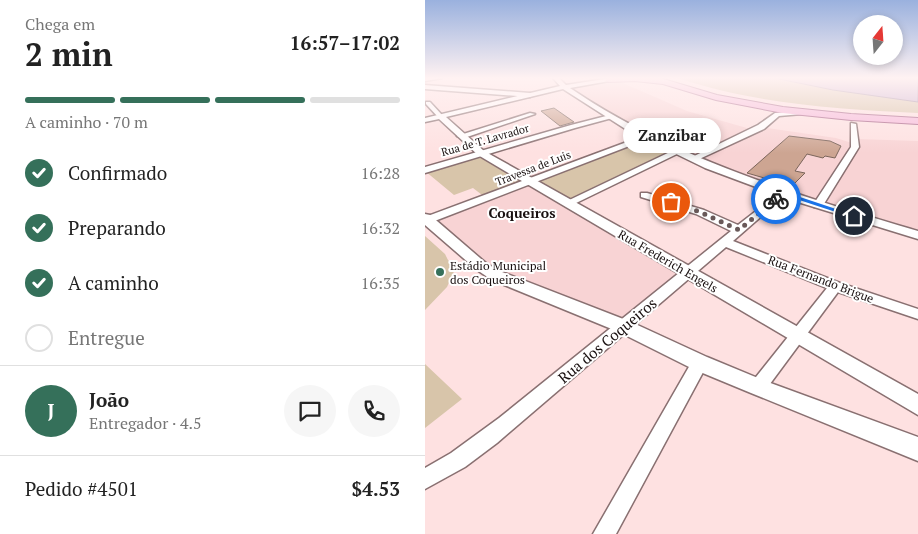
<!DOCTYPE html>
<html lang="pt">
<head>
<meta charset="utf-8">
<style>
	body { margin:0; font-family:"PT Serif",serif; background:#f6f6f6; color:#222; height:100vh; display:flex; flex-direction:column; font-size:19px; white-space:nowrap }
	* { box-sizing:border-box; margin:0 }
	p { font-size:16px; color:#767676 }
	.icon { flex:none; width:28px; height:28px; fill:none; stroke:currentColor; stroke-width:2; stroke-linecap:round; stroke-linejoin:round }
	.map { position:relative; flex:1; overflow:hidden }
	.side { display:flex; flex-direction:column; background:#fff; width:425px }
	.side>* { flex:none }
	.needle { width:32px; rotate:17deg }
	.controls { position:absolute; left:428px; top:15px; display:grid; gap:10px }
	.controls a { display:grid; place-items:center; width:50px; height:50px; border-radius:50%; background:#fff; box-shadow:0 2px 8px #0003; font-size:25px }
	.pin { position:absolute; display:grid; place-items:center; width:42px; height:42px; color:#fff; margin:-21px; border:2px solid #fff; border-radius:50%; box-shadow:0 1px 5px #0007 }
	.courier { position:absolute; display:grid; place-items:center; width:50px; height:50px; margin:-25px; border:4px solid #1a73e8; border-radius:50%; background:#fff; color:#222; box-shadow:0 1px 6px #0007 }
	.bubble { position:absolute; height:35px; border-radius:18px; background:#fff; box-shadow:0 2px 8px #0003; font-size:16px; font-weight:600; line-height:35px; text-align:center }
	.head em { font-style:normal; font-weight:600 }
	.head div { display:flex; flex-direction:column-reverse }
	.head { display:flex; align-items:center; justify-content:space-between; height:85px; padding:0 25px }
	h1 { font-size:32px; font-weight:600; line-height:38px }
	.bar { display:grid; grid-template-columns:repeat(4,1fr); gap:8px 5px; align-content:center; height:60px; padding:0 25px }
	.bar i { height:6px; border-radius:4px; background:#e0e0e0 }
	.bar .on { background:#35705a }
	.bar p { grid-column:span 4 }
	.line { display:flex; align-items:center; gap:12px; padding:0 25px; border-top:1px solid #e0e0e0 }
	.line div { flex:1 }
	.round { display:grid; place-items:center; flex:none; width:52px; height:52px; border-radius:26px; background:#f6f6f6 }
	ol { padding:0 25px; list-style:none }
	li { display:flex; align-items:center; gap:15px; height:55px }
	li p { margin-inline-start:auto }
	li .icon { padding:5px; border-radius:50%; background:#35705a; color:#fff; stroke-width:4 }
	li:last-child { color:#767676 }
	li i { width:28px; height:28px; border:2px solid #e0e0e0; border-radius:50% }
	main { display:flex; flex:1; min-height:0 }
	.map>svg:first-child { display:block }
	.built { fill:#f8d3d4 }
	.green { fill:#d8c5aa }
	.water { fill:#c6adcf; stroke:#927e96 }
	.building { fill:#cda592; stroke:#7b655b }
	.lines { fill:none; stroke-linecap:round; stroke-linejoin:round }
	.minor-casing { stroke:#897071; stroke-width:3 }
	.tertiary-casing { stroke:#897071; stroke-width:3 }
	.primary-casing { stroke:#a55f84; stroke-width:2 }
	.minor { fill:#fff; fill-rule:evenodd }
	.tertiary { fill:#fff; fill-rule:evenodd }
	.primary { fill:#f6b8da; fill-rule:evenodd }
	.route { fill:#1a73e8 }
	.done { stroke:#695959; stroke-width:5; stroke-dasharray:0 9 }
	.poi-dot { fill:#35705a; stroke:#fff; stroke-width:2 }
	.labels { text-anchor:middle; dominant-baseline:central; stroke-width:4; stroke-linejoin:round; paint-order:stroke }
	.far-street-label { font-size:11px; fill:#191010; stroke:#fff }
	.street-label { font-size:12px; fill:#191010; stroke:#fff }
	.poi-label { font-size:12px; fill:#191010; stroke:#fff; text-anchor:start }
	.neighbourhood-label { font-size:14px; font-weight:bold; fill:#191010; stroke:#fff }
	.near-street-label { font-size:15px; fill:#191010; stroke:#fff }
</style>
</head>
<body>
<main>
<section class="side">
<div class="head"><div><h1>2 min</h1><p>Chega em</p></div><em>16:57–17:02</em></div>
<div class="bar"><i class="on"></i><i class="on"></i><i class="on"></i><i></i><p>A caminho · 70 m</p></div>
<ol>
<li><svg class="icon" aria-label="check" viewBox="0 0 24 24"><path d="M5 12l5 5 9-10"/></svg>Confirmado<p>16:28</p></li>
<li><svg class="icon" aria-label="check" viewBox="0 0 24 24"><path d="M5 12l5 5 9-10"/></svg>Preparando<p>16:32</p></li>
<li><svg class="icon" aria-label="check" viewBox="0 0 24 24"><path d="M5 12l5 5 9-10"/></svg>A caminho<p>16:35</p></li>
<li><i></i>Entregue</li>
</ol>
<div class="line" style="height:90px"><b class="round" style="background:#35705a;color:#fff">J</b><div><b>João</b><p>Entregador · 4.5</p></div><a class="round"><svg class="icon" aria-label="chat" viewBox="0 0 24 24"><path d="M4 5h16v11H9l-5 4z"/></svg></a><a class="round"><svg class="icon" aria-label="phone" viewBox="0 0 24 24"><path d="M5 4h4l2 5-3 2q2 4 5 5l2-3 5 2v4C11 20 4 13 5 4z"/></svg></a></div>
<div class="line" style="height:65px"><div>Pedido #4501</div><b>$4.53</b></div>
</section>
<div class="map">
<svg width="493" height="534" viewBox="0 0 493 534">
	<rect width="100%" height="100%" fill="#fee1e1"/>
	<path class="built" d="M191 80 262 111 329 130 336 127 411 138 430 144 431 139 493 141V231L464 227 250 153 140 87Z
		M105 181 263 273 200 327 74 275 3 220Z"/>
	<path class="green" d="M253 78H346L403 89 493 102V113C413 109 330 104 253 78Z
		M221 138 250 153 143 203 105 181 61 198 48 188 29 195 0 171V170L56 153 105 181Z
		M0 236 20 254 23 260 31 267 22 287 0 310Z
		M0 364 37 399 0 428Z"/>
	<path class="water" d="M349 78H493V102L408 90Z"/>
	<path class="building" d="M129 108 149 122 135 126 116 111Z
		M364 136 405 141 416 146 410 158 400 156 398 158 382 154 370 171 380 173 367 186 322 173Z"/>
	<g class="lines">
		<defs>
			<path id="minor" d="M0 78H17L0 81Z
				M0 85 105 93 108 95 105 97 0 89Z
				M1 102H5L17 115V117H13L1 104Z
				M375 111 378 113 377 114 354 116 339 129 270 161 263 159 333 125 350 113Z
				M105 113 110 114 39 138 32 136Z
				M185 115 187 116V118L150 128 0 173V167L146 125Z
				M426 123 431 124 434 147 397 207H389L388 205 426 147Z
				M218 136 225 138 7 222H0V217Z
				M247 151 254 153 147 205 143 206 138 203Z
				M358 190 363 193 361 195 308 241 415 283 493 309V319L413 292 339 392 333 395 327 392 324 387 327 382 402 288 301 247 72 443 40 467 0 489V468L26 453 74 418 306 231 271 214 216 197V193H222L279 210 313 225Z
				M275 356 281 358 283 363 191 534H168L269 358Z"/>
			<path id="tertiary" d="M128 78H134L141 85 186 78H201L145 88C251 160 372 195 493 231V239L363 199 280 168 202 130 138 89 21 117 59 151 493 394V415L53 155 14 119 0 122V118L135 86Z
				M0 214 5 215 62 264 77 272 206 322 282 357 340 381 493 437V461L326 393 268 369 194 332 67 280 52 270 0 225Z"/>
			<path id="primary" d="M183 78H235L292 95 358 107 426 114 493 118V124L426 120 358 113 291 100 238 84 210 81 184 82 180 80Z"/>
		</defs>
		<use href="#minor" class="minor-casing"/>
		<use href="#tertiary" class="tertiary-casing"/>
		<use href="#primary" class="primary-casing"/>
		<use href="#minor" class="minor"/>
		<use href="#tertiary" class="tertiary"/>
		<use href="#primary" class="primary"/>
	</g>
	<linearGradient id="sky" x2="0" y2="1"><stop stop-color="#9ab1de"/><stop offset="0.51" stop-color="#fff2f2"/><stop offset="1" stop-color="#fff2f2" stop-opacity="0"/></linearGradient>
	<rect width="493" height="153" fill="url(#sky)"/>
	<path class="route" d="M356 192H360L432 216 426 217 359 195 353 200H349V197Z"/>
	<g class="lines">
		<path class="done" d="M246 202 275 212 314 230 351 199"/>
	</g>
	<circle class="poi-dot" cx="15" cy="272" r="5"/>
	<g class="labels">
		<g class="far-street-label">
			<text transform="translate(60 140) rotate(-16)">Rua de T. Lavrador</text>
			<text transform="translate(108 168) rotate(-21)">Travessa de Luis</text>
		</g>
		<g class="street-label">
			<text transform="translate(243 261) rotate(30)">Rua Frederich Engels</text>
			<text transform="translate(396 279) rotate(21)">Rua Fernando Brigue</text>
		</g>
		<g class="poi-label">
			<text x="25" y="265">Estádio Municipal<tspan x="25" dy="14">dos Coqueiros</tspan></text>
		</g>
		<g class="neighbourhood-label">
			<text x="97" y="212">Coqueiros</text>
		</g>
		<g class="near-street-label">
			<text transform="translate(182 340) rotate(-40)">Rua dos Coqueiros</text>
		</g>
	</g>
</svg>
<div class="controls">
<a><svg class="needle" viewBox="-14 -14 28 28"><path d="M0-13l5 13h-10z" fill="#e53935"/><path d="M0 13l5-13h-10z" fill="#767676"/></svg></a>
</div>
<div class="pin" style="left:246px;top:202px;background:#ea580c"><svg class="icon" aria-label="bag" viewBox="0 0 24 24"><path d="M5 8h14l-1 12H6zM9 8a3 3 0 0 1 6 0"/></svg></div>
<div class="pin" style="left:429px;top:216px;background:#1f2937"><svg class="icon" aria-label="home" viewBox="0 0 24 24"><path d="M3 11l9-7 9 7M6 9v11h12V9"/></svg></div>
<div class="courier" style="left:351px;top:199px"><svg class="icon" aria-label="bike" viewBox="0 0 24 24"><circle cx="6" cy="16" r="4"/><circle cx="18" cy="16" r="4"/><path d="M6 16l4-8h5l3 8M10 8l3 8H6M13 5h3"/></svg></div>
<div class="bubble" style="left:198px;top:118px;width:98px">Zanzibar</div>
</div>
</main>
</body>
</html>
